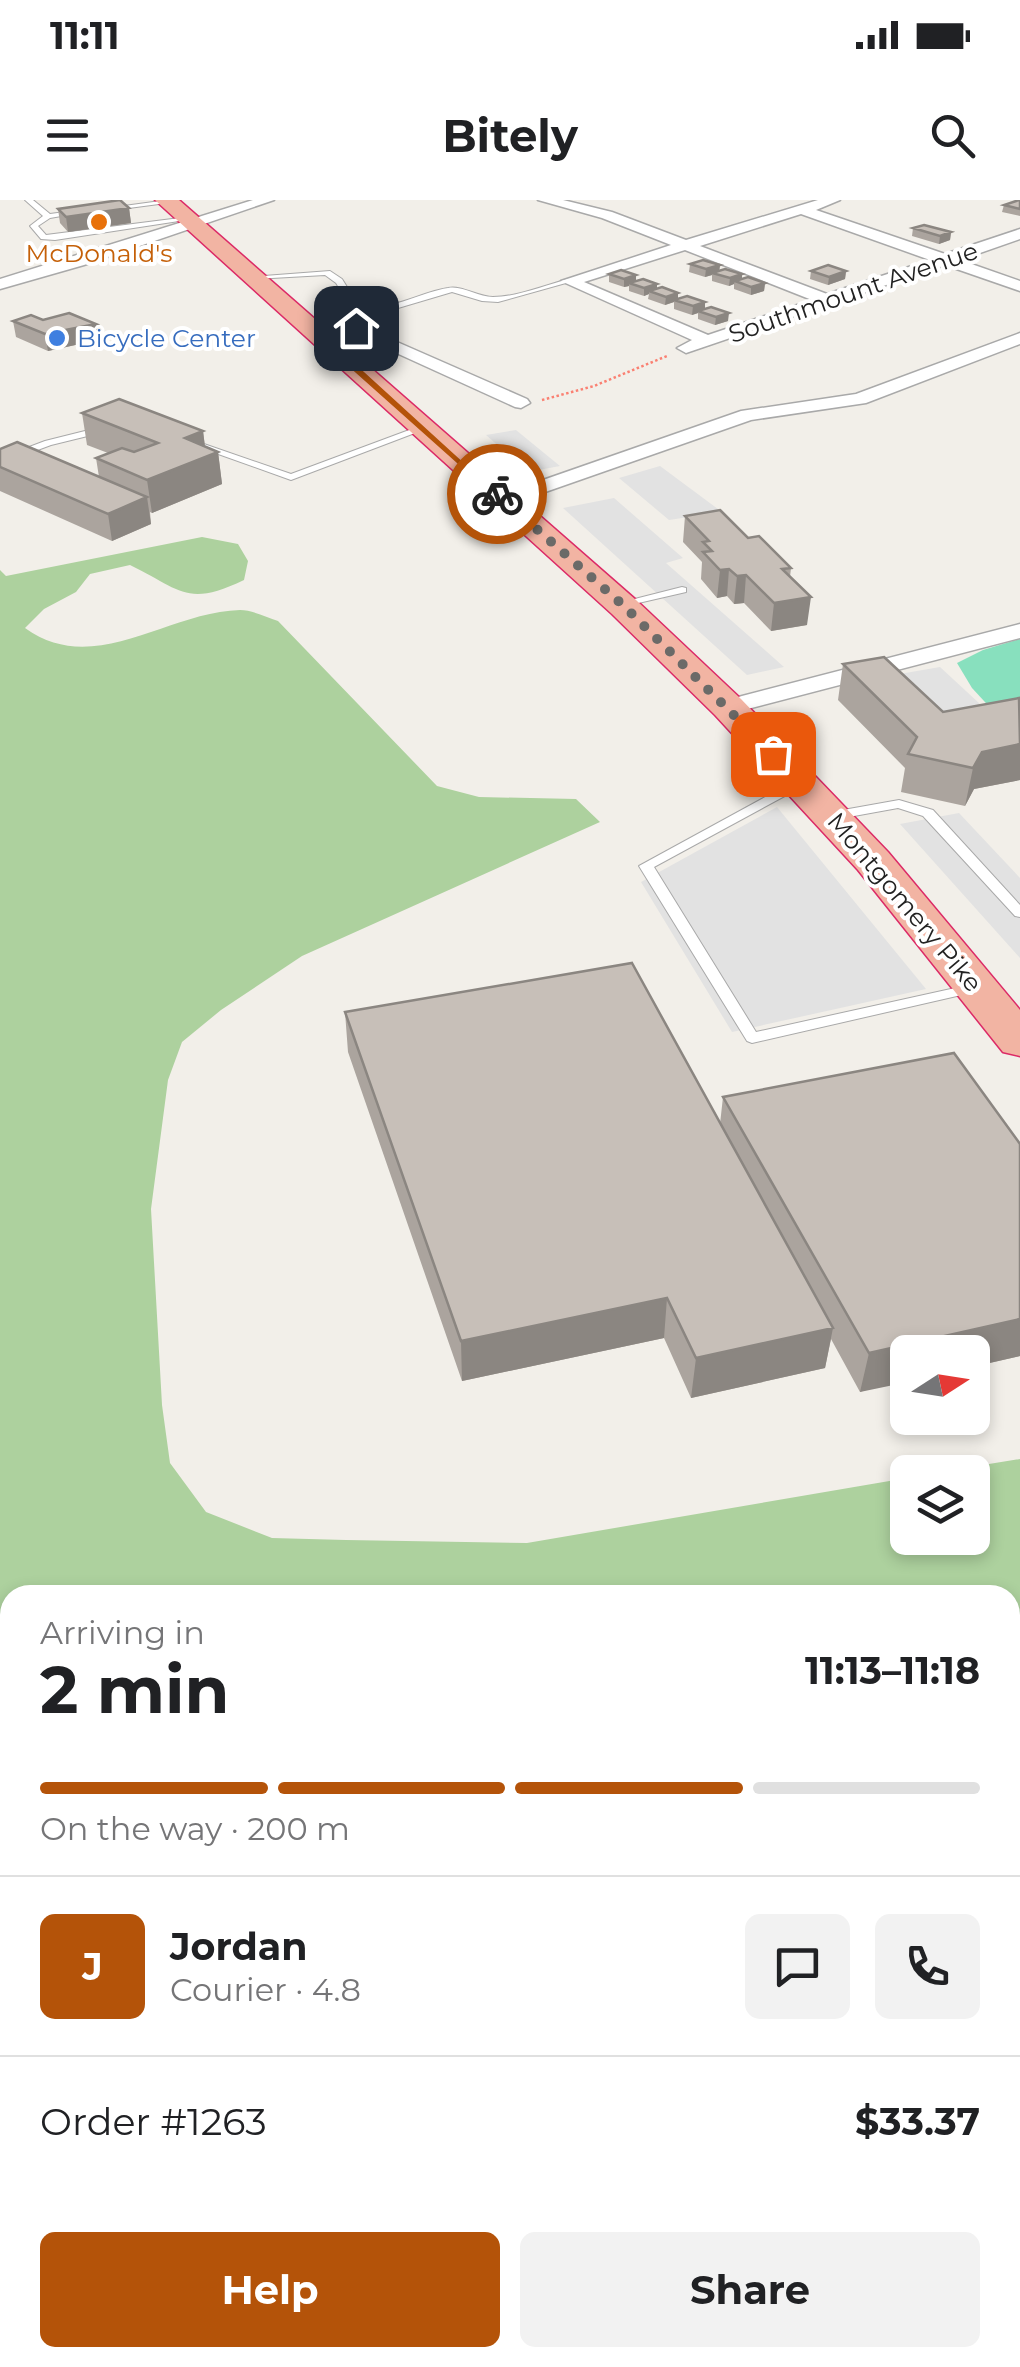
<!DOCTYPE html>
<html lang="en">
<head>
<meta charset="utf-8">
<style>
	body { margin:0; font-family:Montserrat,sans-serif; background:#f2f2f2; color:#202124; height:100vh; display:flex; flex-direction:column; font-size:38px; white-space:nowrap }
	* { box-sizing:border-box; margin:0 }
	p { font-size:32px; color:#757577 }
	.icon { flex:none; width:55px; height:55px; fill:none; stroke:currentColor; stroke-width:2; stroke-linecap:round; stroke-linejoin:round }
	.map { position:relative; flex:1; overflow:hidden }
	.details { position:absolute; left:0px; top:1385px; width:1020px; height:782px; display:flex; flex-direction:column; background:#fff; border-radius:30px 30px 0 0; box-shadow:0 5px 15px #0003 }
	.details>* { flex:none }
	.needle { width:65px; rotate:78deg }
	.tools { position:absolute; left:890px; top:1135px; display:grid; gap:20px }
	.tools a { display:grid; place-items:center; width:100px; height:100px; border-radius:15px; background:#fff; box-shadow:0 5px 15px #0003; font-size:50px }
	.pin { position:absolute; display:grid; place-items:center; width:85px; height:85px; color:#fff; margin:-42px; border-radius:20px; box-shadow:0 5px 15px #0006 }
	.courier { position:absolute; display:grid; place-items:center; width:100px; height:100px; margin:-50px; border:8px solid #b45309; border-radius:50%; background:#fff; color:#222; box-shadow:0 2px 12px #0007 }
	.overview em { font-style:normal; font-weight:700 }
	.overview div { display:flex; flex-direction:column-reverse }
	.overview { display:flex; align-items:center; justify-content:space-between; height:170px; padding:0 40px }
	h1 { font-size:65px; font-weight:700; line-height:75px }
	.bar { display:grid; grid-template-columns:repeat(4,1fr); gap:15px 10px; align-content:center; height:120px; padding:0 40px }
	.bar i { height:12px; border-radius:8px; background:#e0e0e0 }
	.bar .current { background:#b45309 }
	.bar p { grid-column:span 4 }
	.line { display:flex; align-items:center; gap:25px; padding:0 40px; border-top:2px solid #e0e0e0 }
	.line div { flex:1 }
	.round { display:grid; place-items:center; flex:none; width:105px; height:105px; border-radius:15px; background:#f2f2f2 }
	.cta { display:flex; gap:20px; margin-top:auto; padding:20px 40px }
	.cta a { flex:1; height:115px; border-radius:15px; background:#b45309; color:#fff; font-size:40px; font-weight:700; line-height:115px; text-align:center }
	.cta a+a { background:#f2f2f2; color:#202124 }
	.status { display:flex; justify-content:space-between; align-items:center; height:70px; padding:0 50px; background:#fff; direction:ltr }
	.status svg { height:28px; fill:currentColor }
	header { display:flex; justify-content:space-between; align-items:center; height:130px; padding:0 40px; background:#fff; font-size:45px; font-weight:700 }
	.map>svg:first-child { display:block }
	.forest { fill:#add19e; fill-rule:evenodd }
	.pitch { fill:#88e0be }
	.parking { fill:#e2e2e2 }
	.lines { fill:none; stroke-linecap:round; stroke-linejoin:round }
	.service-casing { stroke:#a9a9a9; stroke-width:2 }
	.minor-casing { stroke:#a9a9a9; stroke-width:3 }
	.trunk-casing { stroke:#dc2a67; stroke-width:3 }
	.path { stroke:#fa8072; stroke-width:2.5; stroke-dasharray:2.5 2.5; stroke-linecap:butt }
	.service { fill:#fff; fill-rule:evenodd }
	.minor { fill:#fff; fill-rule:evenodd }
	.trunk { fill:#f2b4a3; fill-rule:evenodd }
	.wall { fill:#aba49e }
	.shaded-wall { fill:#8b8681 }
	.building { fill:#c7bfb8; stroke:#8b8681; stroke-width:2.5 }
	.route { fill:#b45309 }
	.done { stroke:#6b6a68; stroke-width:10; stroke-dasharray:0 18 }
	.food-dot { fill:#e8710a; stroke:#fff; stroke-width:4 }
	.shop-dot { fill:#3f7fe0; stroke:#fff; stroke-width:4 }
	.labels { text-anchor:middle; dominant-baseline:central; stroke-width:8; stroke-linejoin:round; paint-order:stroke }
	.far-food-label { font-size:25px; fill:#c56008; stroke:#fff }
	.far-street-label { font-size:25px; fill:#222; stroke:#fff }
	.far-shop-label { font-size:25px; fill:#366cbe; stroke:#fff; text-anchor:start }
</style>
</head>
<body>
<div class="status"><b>11:11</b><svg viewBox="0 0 49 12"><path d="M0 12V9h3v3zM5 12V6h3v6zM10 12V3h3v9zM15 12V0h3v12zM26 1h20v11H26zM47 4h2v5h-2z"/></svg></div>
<header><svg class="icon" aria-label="menu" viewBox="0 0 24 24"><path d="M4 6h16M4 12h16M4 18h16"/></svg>Bitely<svg class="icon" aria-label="search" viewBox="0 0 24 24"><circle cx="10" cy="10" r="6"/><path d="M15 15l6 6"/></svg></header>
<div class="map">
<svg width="1020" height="2167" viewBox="0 0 1020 2167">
	<rect width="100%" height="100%" fill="#f2efe9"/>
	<path class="forest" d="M202 337 238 344 248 361 244 380C186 408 180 389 130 365L90 374 76 392 44 409 25 428C94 478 166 412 240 410 252 410 266 417 278 421L437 586 479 597 576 599 600 622 302 756 221 810 182 842 168 880 151 1009 162 1205 170 1263 206 1312 272 1338 346 1340 527 1343 907 1278 908 1338H972V1272H940L1020 1259V2167H0V370L6 376ZM10 1395H1010V2158H10Z"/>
	<path class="pitch" d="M1020 439V540L972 488 957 463 983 450Z"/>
	<path class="parking" d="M516 230 560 266 528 272 486 235Z
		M660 266 722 312 669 320 619 278Z
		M614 298 683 358 666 363 784 467 747 475 563 308Z
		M940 467 1006 528 952 538 888 476Z
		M777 607 926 789 732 832 641 682Z
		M959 613 1020 678V758L900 624Z"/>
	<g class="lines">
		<defs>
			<path id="service" d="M25 0H33L50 14 80 10 84 12 50 18 38 26 46 35 188 17 192 19 55 40 41 39 30 26 43 16Z
				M168 0 174 2 106 11 102 9Z
				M330 71 342 79 357 103C390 114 416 93 448 88 462 85 478 97 493 97 517 97 545 85 569 79L573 81 498 102 482 101 452 92 388 111 370 112 351 107 336 83 325 75 253 79 249 77Z
				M105 226 110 229 108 231 51 245 0 264V258L45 241Z
				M420 226 428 228 291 280 193 245 201 243 291 274Z
				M682 387 686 388V392L621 407 615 404Z
				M800 578 806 582 805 585 654 667 756 832 978 783 983 784V790L752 843 747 841 639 666Z
				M899 600 933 610 1020 705V717L1015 716 923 616 898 608 832 620 825 616 832 612Z"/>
			<path id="minor" d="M253 0H274L84 65 0 89V79Z
				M538 0H563L612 12 686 40 818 0H840L816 10 945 54 1020 29V39L960 60 1020 81V91L945 65 686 153 677 148 692 140 561 81 671 45 602 18ZM801 14 930 60 827 94 700 46ZM685 50 812 100 708 135 584 82Z
				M372 131 527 199 530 203 521 208 515 207 370 141 323 144 314 139 323 134Z
				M1020 133V144L866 203 751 220 511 304 504 306 494 300 497 296 741 211 856 194Z
				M1020 424V438L728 514 716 507 719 502Z"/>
			<path id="trunk" d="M155 0H179L636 400 741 499 888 652 1020 810V856L1003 852 858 670 715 515 612 414Z"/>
		</defs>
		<use href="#service" class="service-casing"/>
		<use href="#minor" class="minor-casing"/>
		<use href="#trunk" class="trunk-casing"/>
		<path class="path" d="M542 200 594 186 667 156"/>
		<use href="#service" class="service"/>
		<use href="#minor" class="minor"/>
		<use href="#trunk" class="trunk"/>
	</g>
	<path class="wall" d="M1020 0V16L1002 12 1004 5Z
		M129 8 131 23 68 32 60 23 58 9Z
		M913 28 951 32 950 40 939 44 912 36Z
		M690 64 720 65 719 71 742 74V79L765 83 764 91 751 95 734 89V84L729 86 712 81V75L705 77 689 72Z
		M811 71H846L845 79 828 85 810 79Z
		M609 74 636 80 657 89 678 93V99L705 102V109L728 121 715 125 698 119V113L692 115 674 109V102L665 105 648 99 649 94 644 96 629 91V86L624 87 609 82Z
		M43 120 96 124 98 140 48 151 16 137 13 121Z
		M82 213 203 231 205 246 218 252 222 284 152 313 150 312 151 324 112 341 0 291V249L99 277 96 258 108 253 87 245Z
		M685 316 748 338 791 368 790 377 807 425 771 431 744 403 734 404 727 396 717 398 701 379 702 362 683 342Z
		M843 464 943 512 1020 499V580L974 589 965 606 901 592 905 568 838 500Z
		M345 812 720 924 723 897 1020 1156 972 1167V1152L860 1192 831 1139 825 1168 691 1198 664 1138 462 1181 348 852Z"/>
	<path class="shaded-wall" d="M129 8 131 23 68 32 66 17Z
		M951 32 950 40 939 44 940 36Z
		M720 65 719 73H712V75L705 77 706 69Z
		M846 71 845 79 828 85 829 77Z
		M742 74V82L735 81 734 84 729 86 730 78Z
		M636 75V83H629V86L624 87V79Z
		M765 83 764 91 751 95V87Z
		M657 84V92L649 91V94L644 96V88Z
		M678 93V101L674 100V102L665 105 666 97Z
		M705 102V110L698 111V113L692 115 693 106Z
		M729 113 728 121 715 125 716 117Z
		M96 124 98 140 48 151 45 134Z
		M203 231 206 256 218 252 222 284 152 313 147 280 185 238Z
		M147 297 151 324 112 341 108 314Z
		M729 369 727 396 717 398 720 370Z
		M746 375 744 403 734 404 737 376Z
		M811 397 807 425 771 431 774 403Z
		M1020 544V580L974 589 965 606 973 568 982 552Z
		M667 1098 664 1138 462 1181 461 1141Z
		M1020 1119V1156L972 1167V1152H908V1182L860 1192 869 1153Z
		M833 1128 825 1168 691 1198 696 1158Z"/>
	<path class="building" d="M120 0 129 8 66 17 58 9Z
		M1020 0V9L1004 5 1019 0Z
		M924 25 951 32 940 36 913 28Z
		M703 60 720 65 706 69 690 64Z
		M828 65 846 71 829 77 811 71Z
		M725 69 742 74 730 78 712 73Z
		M621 70 636 75 624 79 609 74Z
		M748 77 765 83 751 87 735 81Z
		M643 79 657 84 644 88 629 83Z
		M662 87 678 93 666 97 649 91Z
		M687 96 705 102 693 106 674 100Z
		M711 107 729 113 716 117 698 111Z
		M69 113 96 124 45 134 13 121 31 115 43 120Z
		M119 199 203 231 185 238 218 252 147 280 96 258 122 248 134 252 158 243 82 213Z
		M17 242 147 297 108 314 0 267V249Z
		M720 310 748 338 759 336 791 368 782 369 811 397 774 403 746 375 737 376 729 369 720 370 703 352 712 351 703 342 709 341 685 316Z
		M884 457 943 512 1019 498 1020 544 982 552 973 568 908 554 917 537 843 464Z
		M632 763 833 1128 696 1158 667 1098 461 1141 345 812Z
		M954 853 1020 944V1119L869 1153 723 897Z"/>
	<path class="route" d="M353 126 376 136 330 141 500 296H494L319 140 363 134Z"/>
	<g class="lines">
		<path class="done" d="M497 294 624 406 773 554"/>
	</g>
	<circle class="food-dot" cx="99" cy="22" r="10"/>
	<circle class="shop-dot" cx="57" cy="138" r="10"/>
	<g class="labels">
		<g class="far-food-label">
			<text x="99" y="53">McDonald's</text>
		</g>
		<g class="far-street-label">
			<text transform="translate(853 92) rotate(-19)">Southmount Avenue</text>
			<text transform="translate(905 702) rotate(50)">Montgomery Pike</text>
		</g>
		<g class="far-shop-label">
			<text x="77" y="138">Bicycle Center</text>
		</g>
	</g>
</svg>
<div class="tools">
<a><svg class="needle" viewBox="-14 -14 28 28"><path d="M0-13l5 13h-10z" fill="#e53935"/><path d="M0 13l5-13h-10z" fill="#757577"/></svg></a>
<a><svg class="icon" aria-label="layers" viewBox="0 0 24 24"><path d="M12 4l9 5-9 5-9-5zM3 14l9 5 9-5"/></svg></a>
</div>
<div class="pin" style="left:773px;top:554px;background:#ea580c"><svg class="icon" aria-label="bag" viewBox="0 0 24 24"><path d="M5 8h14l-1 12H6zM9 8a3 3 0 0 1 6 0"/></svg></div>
<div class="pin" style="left:356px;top:128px;background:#1f2937"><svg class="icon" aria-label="home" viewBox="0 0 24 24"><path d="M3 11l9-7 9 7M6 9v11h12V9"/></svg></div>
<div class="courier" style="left:497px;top:294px"><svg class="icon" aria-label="bike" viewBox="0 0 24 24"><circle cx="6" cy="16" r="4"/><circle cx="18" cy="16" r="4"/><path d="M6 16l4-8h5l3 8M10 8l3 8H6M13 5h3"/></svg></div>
<section class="details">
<div class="overview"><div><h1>2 min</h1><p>Arriving in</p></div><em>11:13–11:18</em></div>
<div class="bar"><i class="current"></i><i class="current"></i><i class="current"></i><i></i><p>On the way · 200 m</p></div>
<div class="line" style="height:180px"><b class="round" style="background:#b45309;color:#fff">J</b><div><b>Jordan</b><p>Courier · 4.8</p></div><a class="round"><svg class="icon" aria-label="chat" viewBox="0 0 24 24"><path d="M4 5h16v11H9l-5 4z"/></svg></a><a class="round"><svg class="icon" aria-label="phone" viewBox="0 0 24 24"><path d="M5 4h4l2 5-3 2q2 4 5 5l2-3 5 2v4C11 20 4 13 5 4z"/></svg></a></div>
<div class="line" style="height:130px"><div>Order #1263</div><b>$33.37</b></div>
<div class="cta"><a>Help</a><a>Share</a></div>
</section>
</div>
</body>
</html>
